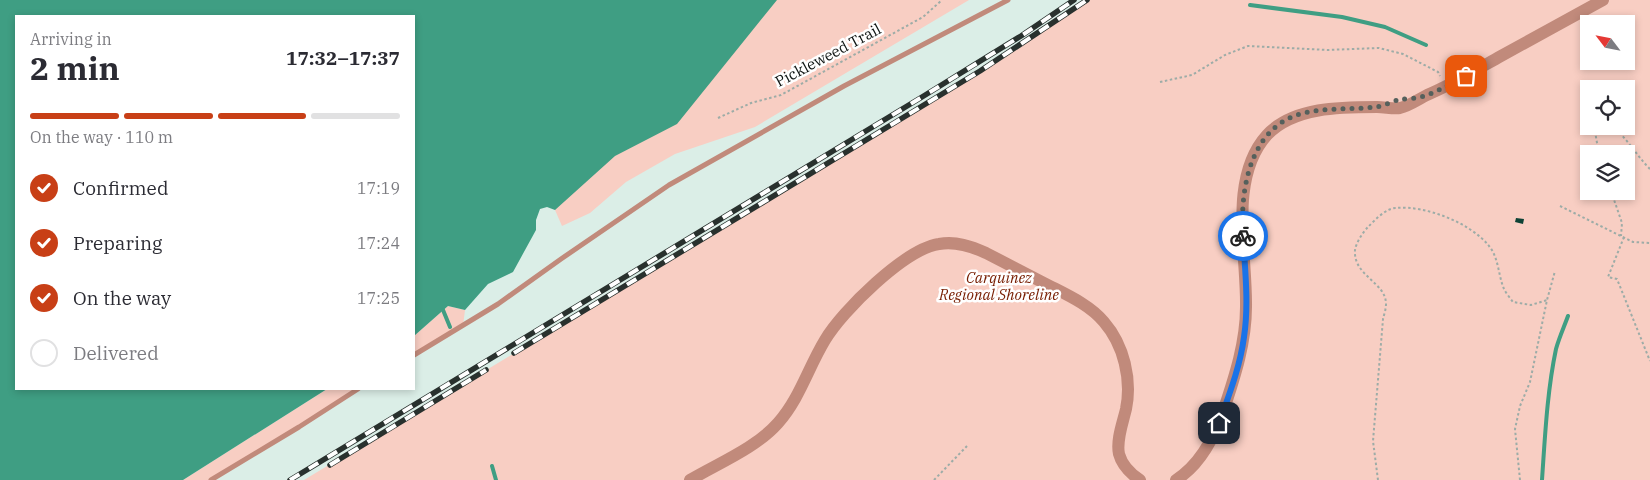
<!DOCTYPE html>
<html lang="en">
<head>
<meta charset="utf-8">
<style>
	body { margin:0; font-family:"IBM Plex Serif",serif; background:#f2f2f3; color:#2b2b33; height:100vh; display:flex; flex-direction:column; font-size:19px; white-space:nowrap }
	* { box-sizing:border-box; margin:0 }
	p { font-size:16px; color:#7c7c81 }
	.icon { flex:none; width:28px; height:28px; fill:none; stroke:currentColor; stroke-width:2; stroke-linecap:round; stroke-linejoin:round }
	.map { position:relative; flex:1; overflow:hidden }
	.details { position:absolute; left:15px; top:15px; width:400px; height:375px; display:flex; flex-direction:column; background:#fff; border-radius:0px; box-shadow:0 2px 8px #0003 }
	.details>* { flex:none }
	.needle { width:32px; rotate:302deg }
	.fabs { position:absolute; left:1580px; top:15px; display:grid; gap:10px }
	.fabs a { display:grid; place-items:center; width:55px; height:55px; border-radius:0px; background:#fff; box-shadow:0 2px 8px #0003; font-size:25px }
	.pin { position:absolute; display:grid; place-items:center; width:42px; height:42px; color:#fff; margin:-21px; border-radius:10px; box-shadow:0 2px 8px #0006 }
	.courier { position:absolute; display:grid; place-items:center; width:50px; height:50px; margin:-25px; border:4px solid #1a73e8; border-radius:50%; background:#fff; color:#222; box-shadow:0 1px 6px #0007 }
	.headline em { font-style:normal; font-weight:800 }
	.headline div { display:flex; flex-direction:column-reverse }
	.headline { display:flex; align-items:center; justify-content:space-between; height:85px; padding:0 15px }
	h1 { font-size:32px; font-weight:800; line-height:38px }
	.bar { display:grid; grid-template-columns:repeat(4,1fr); gap:8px 5px; align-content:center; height:60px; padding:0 15px }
	.bar i { height:6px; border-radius:4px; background:#e1e1e2 }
	.bar .current { background:#c83f16 }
	.bar p { grid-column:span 4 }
	ol { padding:0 15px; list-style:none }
	li { display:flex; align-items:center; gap:15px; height:55px }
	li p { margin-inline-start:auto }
	li .icon { padding:5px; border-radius:50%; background:#c83f16; color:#fff; stroke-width:4 }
	li:last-child { color:#7c7c81 }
	li i { width:28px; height:28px; border:2px solid #e1e1e2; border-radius:50% }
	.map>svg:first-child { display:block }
	.green { fill:#f8cec3; fill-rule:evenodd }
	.water { fill:#3f9e83 }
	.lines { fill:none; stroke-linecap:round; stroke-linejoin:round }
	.stream { stroke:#3f9e83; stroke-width:4 }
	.building { fill:#0e4235 }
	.path { stroke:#9daca7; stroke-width:2; stroke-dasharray:2.5 2.5; stroke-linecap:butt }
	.service { stroke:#c18a7b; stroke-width:5 }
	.tertiary { stroke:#c18a7b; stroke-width:12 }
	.rail-casing { stroke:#29312e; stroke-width:5.5 }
	.rail { stroke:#fff; stroke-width:4; stroke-dasharray:11; stroke-linecap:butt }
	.done { stroke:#55605c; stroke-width:5; stroke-dasharray:0 9 }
	.route { stroke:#1a73e8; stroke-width:6 }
	.labels { text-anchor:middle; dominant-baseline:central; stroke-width:5; stroke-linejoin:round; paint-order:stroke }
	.street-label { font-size:15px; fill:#0d1311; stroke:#fff }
	.park-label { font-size:15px; font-style:italic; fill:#781e02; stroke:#fff }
</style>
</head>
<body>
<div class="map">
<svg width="1650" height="480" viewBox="0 0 1650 480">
	<rect width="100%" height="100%" fill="#dbeee7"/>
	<path class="green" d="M562 0H969L755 127 675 154 626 182 590 213 562 226 555 210 607 126Z
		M1089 0H1650V480H304L1005 57ZM1589 24H1626V61H1589ZM1589 89H1626V126H1589ZM1589 154H1626V191H1589Z
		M448 306 465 310 463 326 414 355V336Z
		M327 389H358L211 480H183Z"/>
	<path class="water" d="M0 0H777L677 124 615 156 555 210 547 207 540 209 536 220V230L513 272 488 284 465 310 448 306 414 336V16H16V389H327L183 480H0Z"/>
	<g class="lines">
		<path class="stream" d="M1250 5 1342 17 1385 27 1426 45
			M443 310 450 327
			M492 466 496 480
			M1542 480C1545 437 1547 392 1556 349 1559 338 1564 327 1568 316"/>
	</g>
	<path class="building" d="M1516 218 1524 219 1523 224 1515 222Z"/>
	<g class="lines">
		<path class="path" d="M1160 82 1192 75 1225 55 1248 46 1327 50 1379 48 1403 54 1438 72 1440 76
			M718 118 751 103 781 95 923 17 942 0
			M1594 126 1599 154
			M1612 126C1628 139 1636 155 1650 169
			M1611 191 1622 223 1621 236
			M1560 206 1633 242 1650 243
			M1624 237 1608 277 1617 279 1650 361
			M934 480 967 446
			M1378 480 1373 441 1383 319C1384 315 1386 309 1386 304 1386 282 1353 276 1355 250 1356 243 1363 232 1368 227 1375 220 1386 208 1396 208 1425 205 1471 223 1489 246 1499 258 1498 275 1504 289 1506 293 1510 298 1513 302L1531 305 1547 300
			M1520 480 1515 429 1520 406 1530 382 1547 300 1555 271"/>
		<path class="service" d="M414 355 498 304 561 259 669 185 844 86 1008 0
			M211 480 299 427 358 389"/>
		<path class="tertiary" d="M690 480C719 463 756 448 778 423 800 398 808 368 825 340 842 311 905 249 939 244 956 241 971 246 986 253 1005 263 1025 273 1044 283 1065 294 1089 304 1104 322 1124 345 1132 380 1126 409 1123 422 1116 440 1119 454 1122 465 1131 474 1140 480
			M1176 480C1201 464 1215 436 1224 409 1235 376 1246 342 1246 307 1247 254 1228 178 1267 135 1293 107 1341 107 1377 107 1385 107 1393 109 1400 108 1409 106 1419 99 1427 95 1453 84 1476 70 1501 56 1535 37 1569 19 1603 0"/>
		<defs>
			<path id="rail" d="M514 353 980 71 1087 0
				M330 465 486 370
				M290 480 922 97 1021 36 1074 0"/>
		</defs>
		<use href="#rail" class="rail-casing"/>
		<use href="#rail" class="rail"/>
	</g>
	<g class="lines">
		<path class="done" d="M1243 236C1240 191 1249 129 1300 114 1324 107 1351 110 1376 107 1383 106 1391 102 1398 100 1406 98 1416 99 1424 96 1439 91 1452 83 1466 76"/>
		<path class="route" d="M1219 423C1229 395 1240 367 1244 337 1249 304 1245 270 1243 236"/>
	</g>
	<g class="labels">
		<g class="street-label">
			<text transform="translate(828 55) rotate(-28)">Pickleweed Trail</text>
		</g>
		<g class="park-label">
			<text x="999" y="277">Carquinez<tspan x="999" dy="17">Regional Shoreline</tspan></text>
		</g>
	</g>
</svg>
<div class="fabs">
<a><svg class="needle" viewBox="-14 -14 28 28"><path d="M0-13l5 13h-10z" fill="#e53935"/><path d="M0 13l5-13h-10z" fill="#7c7c81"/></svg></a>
<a><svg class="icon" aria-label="locate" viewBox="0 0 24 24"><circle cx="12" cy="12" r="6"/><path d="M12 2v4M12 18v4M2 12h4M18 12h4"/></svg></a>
<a><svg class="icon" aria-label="layers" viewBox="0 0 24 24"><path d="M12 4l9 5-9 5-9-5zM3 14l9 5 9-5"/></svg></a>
</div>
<div class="pin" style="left:1466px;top:76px;background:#ea580c"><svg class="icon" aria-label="bag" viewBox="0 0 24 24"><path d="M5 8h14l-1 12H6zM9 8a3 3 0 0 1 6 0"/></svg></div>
<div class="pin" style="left:1219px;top:423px;background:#1f2937"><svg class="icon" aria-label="home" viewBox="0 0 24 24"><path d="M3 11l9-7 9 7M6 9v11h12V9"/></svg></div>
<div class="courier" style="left:1243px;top:236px"><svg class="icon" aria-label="bike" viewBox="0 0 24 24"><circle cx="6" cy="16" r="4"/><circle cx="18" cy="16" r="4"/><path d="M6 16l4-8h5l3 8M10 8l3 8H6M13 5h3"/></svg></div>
<section class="details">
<div class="headline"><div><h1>2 min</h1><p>Arriving in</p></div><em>17:32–17:37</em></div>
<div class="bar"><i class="current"></i><i class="current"></i><i class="current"></i><i></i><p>On the way · 110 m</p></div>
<ol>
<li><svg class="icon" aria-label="check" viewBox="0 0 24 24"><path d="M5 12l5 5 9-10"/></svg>Confirmed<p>17:19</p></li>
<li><svg class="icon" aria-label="check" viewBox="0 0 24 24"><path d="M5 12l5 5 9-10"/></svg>Preparing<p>17:24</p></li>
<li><svg class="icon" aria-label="check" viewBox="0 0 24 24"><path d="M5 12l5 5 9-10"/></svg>On the way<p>17:25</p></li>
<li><i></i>Delivered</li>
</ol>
</section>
</div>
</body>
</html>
